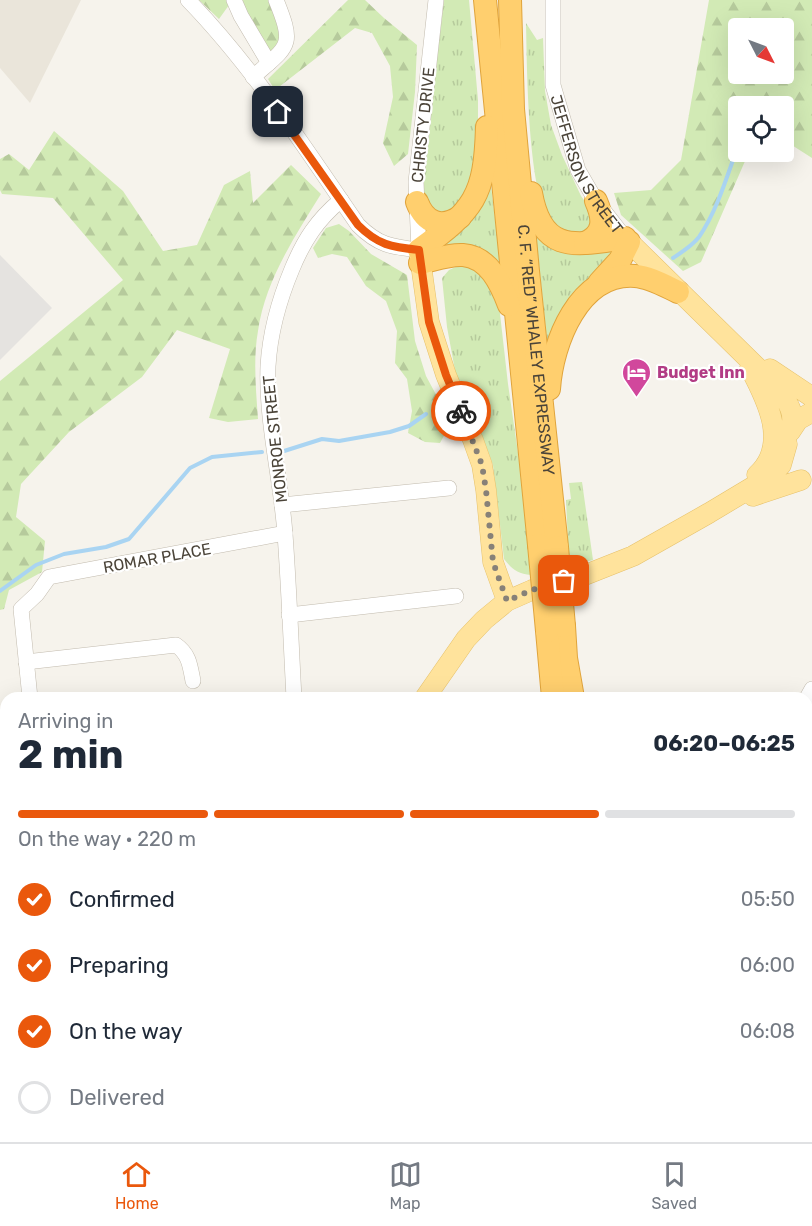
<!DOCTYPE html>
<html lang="en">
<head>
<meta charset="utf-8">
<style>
	body { margin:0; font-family:Rubik,sans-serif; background:#f6f6f7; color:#1f2937; height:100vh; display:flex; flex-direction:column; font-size:22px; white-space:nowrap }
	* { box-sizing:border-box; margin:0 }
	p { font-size:20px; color:#747a83 }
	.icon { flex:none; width:33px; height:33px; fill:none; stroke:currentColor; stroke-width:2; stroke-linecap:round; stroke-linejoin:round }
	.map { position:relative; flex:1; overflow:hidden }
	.panel { position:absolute; left:0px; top:692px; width:813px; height:452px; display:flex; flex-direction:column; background:#fff; border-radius:18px 18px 0 0; box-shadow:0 6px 24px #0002 }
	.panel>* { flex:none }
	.needle { width:39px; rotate:132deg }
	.buttons { position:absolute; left:728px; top:18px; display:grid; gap:12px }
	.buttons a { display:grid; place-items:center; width:66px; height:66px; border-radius:6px; background:#fff; box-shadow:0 6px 24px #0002; font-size:30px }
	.pin { position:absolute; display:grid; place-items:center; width:51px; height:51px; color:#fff; margin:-26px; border-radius:12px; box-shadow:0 3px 9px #0006 }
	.courier { position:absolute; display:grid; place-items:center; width:60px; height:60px; margin:-30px; border:4px solid #ea580c; border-radius:50%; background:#fff; color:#222; box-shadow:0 2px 8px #0007 }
	.summary em { font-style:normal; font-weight:700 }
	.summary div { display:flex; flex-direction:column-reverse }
	.summary { display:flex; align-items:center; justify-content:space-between; height:102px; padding:0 18px }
	h1 { font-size:39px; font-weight:700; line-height:45px }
	.bar { display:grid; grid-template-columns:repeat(4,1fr); gap:9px 6px; align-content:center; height:72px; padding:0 18px }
	.bar i { height:8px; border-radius:4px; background:#e0e1e3 }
	.bar .selected { background:#ea580c }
	.bar p { grid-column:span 4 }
	ol { padding:0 18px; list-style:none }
	li { display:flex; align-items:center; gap:18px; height:66px }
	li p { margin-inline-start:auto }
	li .icon { padding:6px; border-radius:50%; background:#ea580c; color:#fff; stroke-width:4 }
	li:last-child { color:#747a83 }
	li i { width:33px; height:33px; border:3px solid #e0e1e3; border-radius:50% }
	.dock { display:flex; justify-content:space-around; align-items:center; height:84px; border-top:2px solid #e0e1e3; background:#fff; font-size:16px; color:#747a83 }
	.dock a { display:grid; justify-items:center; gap:3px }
	.dock .selected { color:#ea580c }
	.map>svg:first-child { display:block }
	.residential { fill:#eae5da }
	.grass { fill:url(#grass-tufts) }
	.forest { fill:url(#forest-firs); fill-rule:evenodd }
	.parking { fill:#e5e3e0 }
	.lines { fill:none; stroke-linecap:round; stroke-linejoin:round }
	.stream { stroke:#a9d4f2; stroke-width:4 }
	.minor-casing { stroke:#c2bbae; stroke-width:16 }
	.major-casing { stroke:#e6c16a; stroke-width:21 }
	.highway-casing { stroke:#e0a43c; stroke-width:24 }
	.minor { stroke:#fff; stroke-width:15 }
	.major { stroke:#ffe39c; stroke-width:20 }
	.highway { stroke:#ffcf6e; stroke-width:22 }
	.highway-bridge-casing { stroke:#e0a43c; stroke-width:24; stroke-linecap:butt }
	.highway-bridge { stroke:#ffcf6e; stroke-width:22 }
	.done { stroke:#878178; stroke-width:6; stroke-dasharray:0 10.8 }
	.route { stroke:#ea580c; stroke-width:8 }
	.labels { text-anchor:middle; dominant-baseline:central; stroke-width:4.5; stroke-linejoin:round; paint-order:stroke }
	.street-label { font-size:16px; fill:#4b4439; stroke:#fff }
	.hotel-label { font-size:16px; font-weight:bold; fill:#b23c85; stroke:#fff; text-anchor:start }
</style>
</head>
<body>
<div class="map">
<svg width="812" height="1142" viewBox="0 0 812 1142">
	<defs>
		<pattern id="grass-tufts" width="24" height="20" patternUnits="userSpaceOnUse" patternTransform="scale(1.5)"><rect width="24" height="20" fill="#d2eab5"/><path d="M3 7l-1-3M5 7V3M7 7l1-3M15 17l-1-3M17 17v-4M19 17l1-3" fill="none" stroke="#b6ca9c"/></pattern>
		<pattern id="forest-firs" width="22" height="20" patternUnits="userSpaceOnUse" patternTransform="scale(1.5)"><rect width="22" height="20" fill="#d2eab5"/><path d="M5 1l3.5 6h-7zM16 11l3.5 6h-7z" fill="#b6ca9c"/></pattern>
	</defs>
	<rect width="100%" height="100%" fill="#f6f3ec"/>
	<path class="residential" d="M0 0H81L30 103 0 68Z
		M812 714V901L807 895V723Z
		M6 1122V1137H279V1142H0V1123Z"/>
	<path class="grass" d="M444 0H469L478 100V138L468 199 438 218 424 202V165Z
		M526 23 537 40 543 38 545 91 551 125 562 155 581 196 591 210V227L574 236C568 233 558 231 553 226 527 202 527 62 526 23Z
		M490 178 502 274 437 248Z
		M538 234 617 246 552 338 547 341 536 236Z
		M460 265 471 267 482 274 499 305 508 384 531 542V575C517 574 512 569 504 559L493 465 474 414 457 381 447 327 442 278 449 270Z
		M582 482 593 560 569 566 566 500 571 499 569 483Z"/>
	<path class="forest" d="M199 0H226L229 5 219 19Z
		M241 0H268L283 37 281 49 270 52 261 40Z
		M348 0H365L384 18 417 45 415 92 408 154 394 166 383 143 393 97 390 66 372 33 355 28 275 90 268 79Z
		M709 0H812V158L787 142 783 143V106H738V152H752H749L701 262 683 271 621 215 614 193 651 190 681 160ZM783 28V74H738V28Z
		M54 131 123 191 163 251 197 245 224 185 250 171 253 203 291 165 321 194C295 236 265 281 258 331 253 359 256 390 258 419L228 422 209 418 230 349 177 330 142 377 69 432 21 484 16 517 45 541 42 572 9 590 4 609 0 610V381L123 280 53 198 2 194 0 190V159L9 154 29 170Z
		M339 224 349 231 371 254 407 275 415 341 426 376 447 415 446 432 440 443 425 442 408 433 412 411 407 379 395 363 397 331 386 301 366 286 347 257 332 254 318 258 313 248 326 228Z"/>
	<path class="parking" d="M0 255 52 308 0 360Z
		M522 1137H577L578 1142H523Z"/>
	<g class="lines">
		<path class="stream" d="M673 258C682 252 692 246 699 237 717 211 727 176 738 146
			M281 452 322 439 339 441 390 432 409 426 426 414
			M0 591 36 565 64 554 106 547 129 539 190 468 212 457 262 452"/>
		<defs>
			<g id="minor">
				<path d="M188 0C253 67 305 148 358 225 378 245 391 247 419 250L416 182 436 0"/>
				<path d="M234 0 241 16 269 63"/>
				<path id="s1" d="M553 0V85L578 170 596 201 625 238"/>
				<path d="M253 77C289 45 295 47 276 0"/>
				<path d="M282 505 449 488"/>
				<path d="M289 615 456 596"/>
				<path d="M26 662 176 645C189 654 190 665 193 681"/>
				<path d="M30 698 21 609 37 594 49 577 285 533"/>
				<path d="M294 698C291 643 289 588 285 534 281 478 266 422 268 366 270 333 279 300 292 269 304 240 317 220 341 200"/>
				<path d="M807 698 812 689"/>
				<path d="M807 914 812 920"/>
				<path d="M0 955 6 954"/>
				<path d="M0 1114 6 1113"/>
				<path d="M71 1137V1142"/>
				<path d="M210 1137 211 1142"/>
				<path d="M343 1137V1142"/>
			</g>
			<path id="major" d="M625 238 776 386C787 401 797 413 790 431
				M419 250 429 322 446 375 473 440 482 465 486 490 493 562 507 601
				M750 368C767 400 790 445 757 475
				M770 369 812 397
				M790 432 798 420 812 412
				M753 496 801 480
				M425 698 466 639 484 620 507 601 532 590 580 577 633 556 709 513 769 477 781 465 787 444
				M0 789 6 788"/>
			<g id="highway">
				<path d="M485 0 539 545"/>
				<path id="s2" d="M510 0 513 109 528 271 557 547"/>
				<path d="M531 193C542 255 576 245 625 238"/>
				<path d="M417 202C425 223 441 229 460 217"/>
				<path d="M585 243C605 234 604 219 596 201"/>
				<path d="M419 250C474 210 485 197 487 127"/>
				<path d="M420 263C434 260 449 254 463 255 489 257 501 284 509 305"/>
				<path d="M599 283 620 260 629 242"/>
				<path d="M549 389C552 343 579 272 635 276 650 277 665 286 678 292"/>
				<path d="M564 626 566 658 573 698"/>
				<path d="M547 631 553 698"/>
				<path d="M807 1044 812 1047"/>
				<path d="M807 1067 812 1070"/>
				<path d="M607 1142 608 1137"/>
			</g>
		</defs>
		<use href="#minor" class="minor-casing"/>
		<use href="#major" class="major-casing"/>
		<use href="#highway" class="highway-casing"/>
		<use href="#minor" class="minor"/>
		<use href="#major" class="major"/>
		<use href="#highway" class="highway"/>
		<defs>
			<path id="highway-bridge" d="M539 545 547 631
				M557 547 564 626"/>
		</defs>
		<use href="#highway-bridge" class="highway-bridge-casing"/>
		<use href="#highway-bridge" class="highway-bridge"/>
	</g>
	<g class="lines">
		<path class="done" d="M461 411 482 465 486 490 493 562 507 601 532 590 564 581"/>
		<path class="route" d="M278 112 358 225C378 245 391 247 419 250L429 322 446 375 461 411"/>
	</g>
	<defs>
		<symbol id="hotel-pin" viewBox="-11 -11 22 30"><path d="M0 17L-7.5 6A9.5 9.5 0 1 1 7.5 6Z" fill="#d1479c" stroke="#fff"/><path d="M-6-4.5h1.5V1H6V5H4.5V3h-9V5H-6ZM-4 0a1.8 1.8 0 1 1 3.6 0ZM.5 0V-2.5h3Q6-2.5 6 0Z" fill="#fff"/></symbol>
	</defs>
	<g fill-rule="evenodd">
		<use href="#hotel-pin" x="620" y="356" width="33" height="45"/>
	</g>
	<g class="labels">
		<g class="street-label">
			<text transform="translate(423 125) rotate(-84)">CHRISTY DRIVE</text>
			<text stroke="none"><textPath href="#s1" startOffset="172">JEFFERSON STREET</textPath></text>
			<text stroke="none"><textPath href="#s2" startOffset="351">C. F. “RED” WHALEY EXPRESSWAY</textPath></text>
			<text transform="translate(275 439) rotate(-96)">MONROE STREET</text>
			<text transform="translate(157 558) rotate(-10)">ROMAR PLACE</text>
		</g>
		<g class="hotel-label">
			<text x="657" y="372">Budget Inn</text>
		</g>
	</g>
</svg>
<div class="buttons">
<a><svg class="needle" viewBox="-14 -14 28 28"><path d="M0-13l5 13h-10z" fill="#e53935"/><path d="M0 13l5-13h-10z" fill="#747a83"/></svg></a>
<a><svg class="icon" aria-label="locate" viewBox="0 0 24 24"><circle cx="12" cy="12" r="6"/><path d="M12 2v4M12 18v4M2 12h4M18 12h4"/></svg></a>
</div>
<div class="pin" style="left:564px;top:581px;background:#ea580c"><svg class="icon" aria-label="bag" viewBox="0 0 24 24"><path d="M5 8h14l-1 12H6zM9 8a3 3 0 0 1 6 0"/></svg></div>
<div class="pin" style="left:278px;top:112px;background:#1f2937"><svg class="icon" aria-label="home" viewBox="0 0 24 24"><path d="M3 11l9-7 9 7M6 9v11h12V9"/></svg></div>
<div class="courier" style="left:461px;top:411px"><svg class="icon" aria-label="bike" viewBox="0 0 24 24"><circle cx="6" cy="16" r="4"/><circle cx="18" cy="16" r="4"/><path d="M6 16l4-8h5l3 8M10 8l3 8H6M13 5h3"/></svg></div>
<section class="panel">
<div class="summary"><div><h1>2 min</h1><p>Arriving in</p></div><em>06:20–06:25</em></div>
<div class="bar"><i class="selected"></i><i class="selected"></i><i class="selected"></i><i></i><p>On the way · 220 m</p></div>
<ol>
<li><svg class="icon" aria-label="check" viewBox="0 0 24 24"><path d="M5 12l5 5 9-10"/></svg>Confirmed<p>05:50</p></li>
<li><svg class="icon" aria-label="check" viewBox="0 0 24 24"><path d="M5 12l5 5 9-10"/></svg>Preparing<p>06:00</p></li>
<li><svg class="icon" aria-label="check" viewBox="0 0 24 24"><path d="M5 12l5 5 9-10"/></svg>On the way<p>06:08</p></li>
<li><i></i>Delivered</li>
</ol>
</section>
</div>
<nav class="dock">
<a class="selected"><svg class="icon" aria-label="home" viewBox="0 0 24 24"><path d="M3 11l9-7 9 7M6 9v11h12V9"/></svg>Home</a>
<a><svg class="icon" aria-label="map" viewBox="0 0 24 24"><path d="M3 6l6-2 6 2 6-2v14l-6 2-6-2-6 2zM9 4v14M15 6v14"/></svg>Map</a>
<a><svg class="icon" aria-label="saved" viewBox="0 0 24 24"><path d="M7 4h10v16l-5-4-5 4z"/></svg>Saved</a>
</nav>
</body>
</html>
